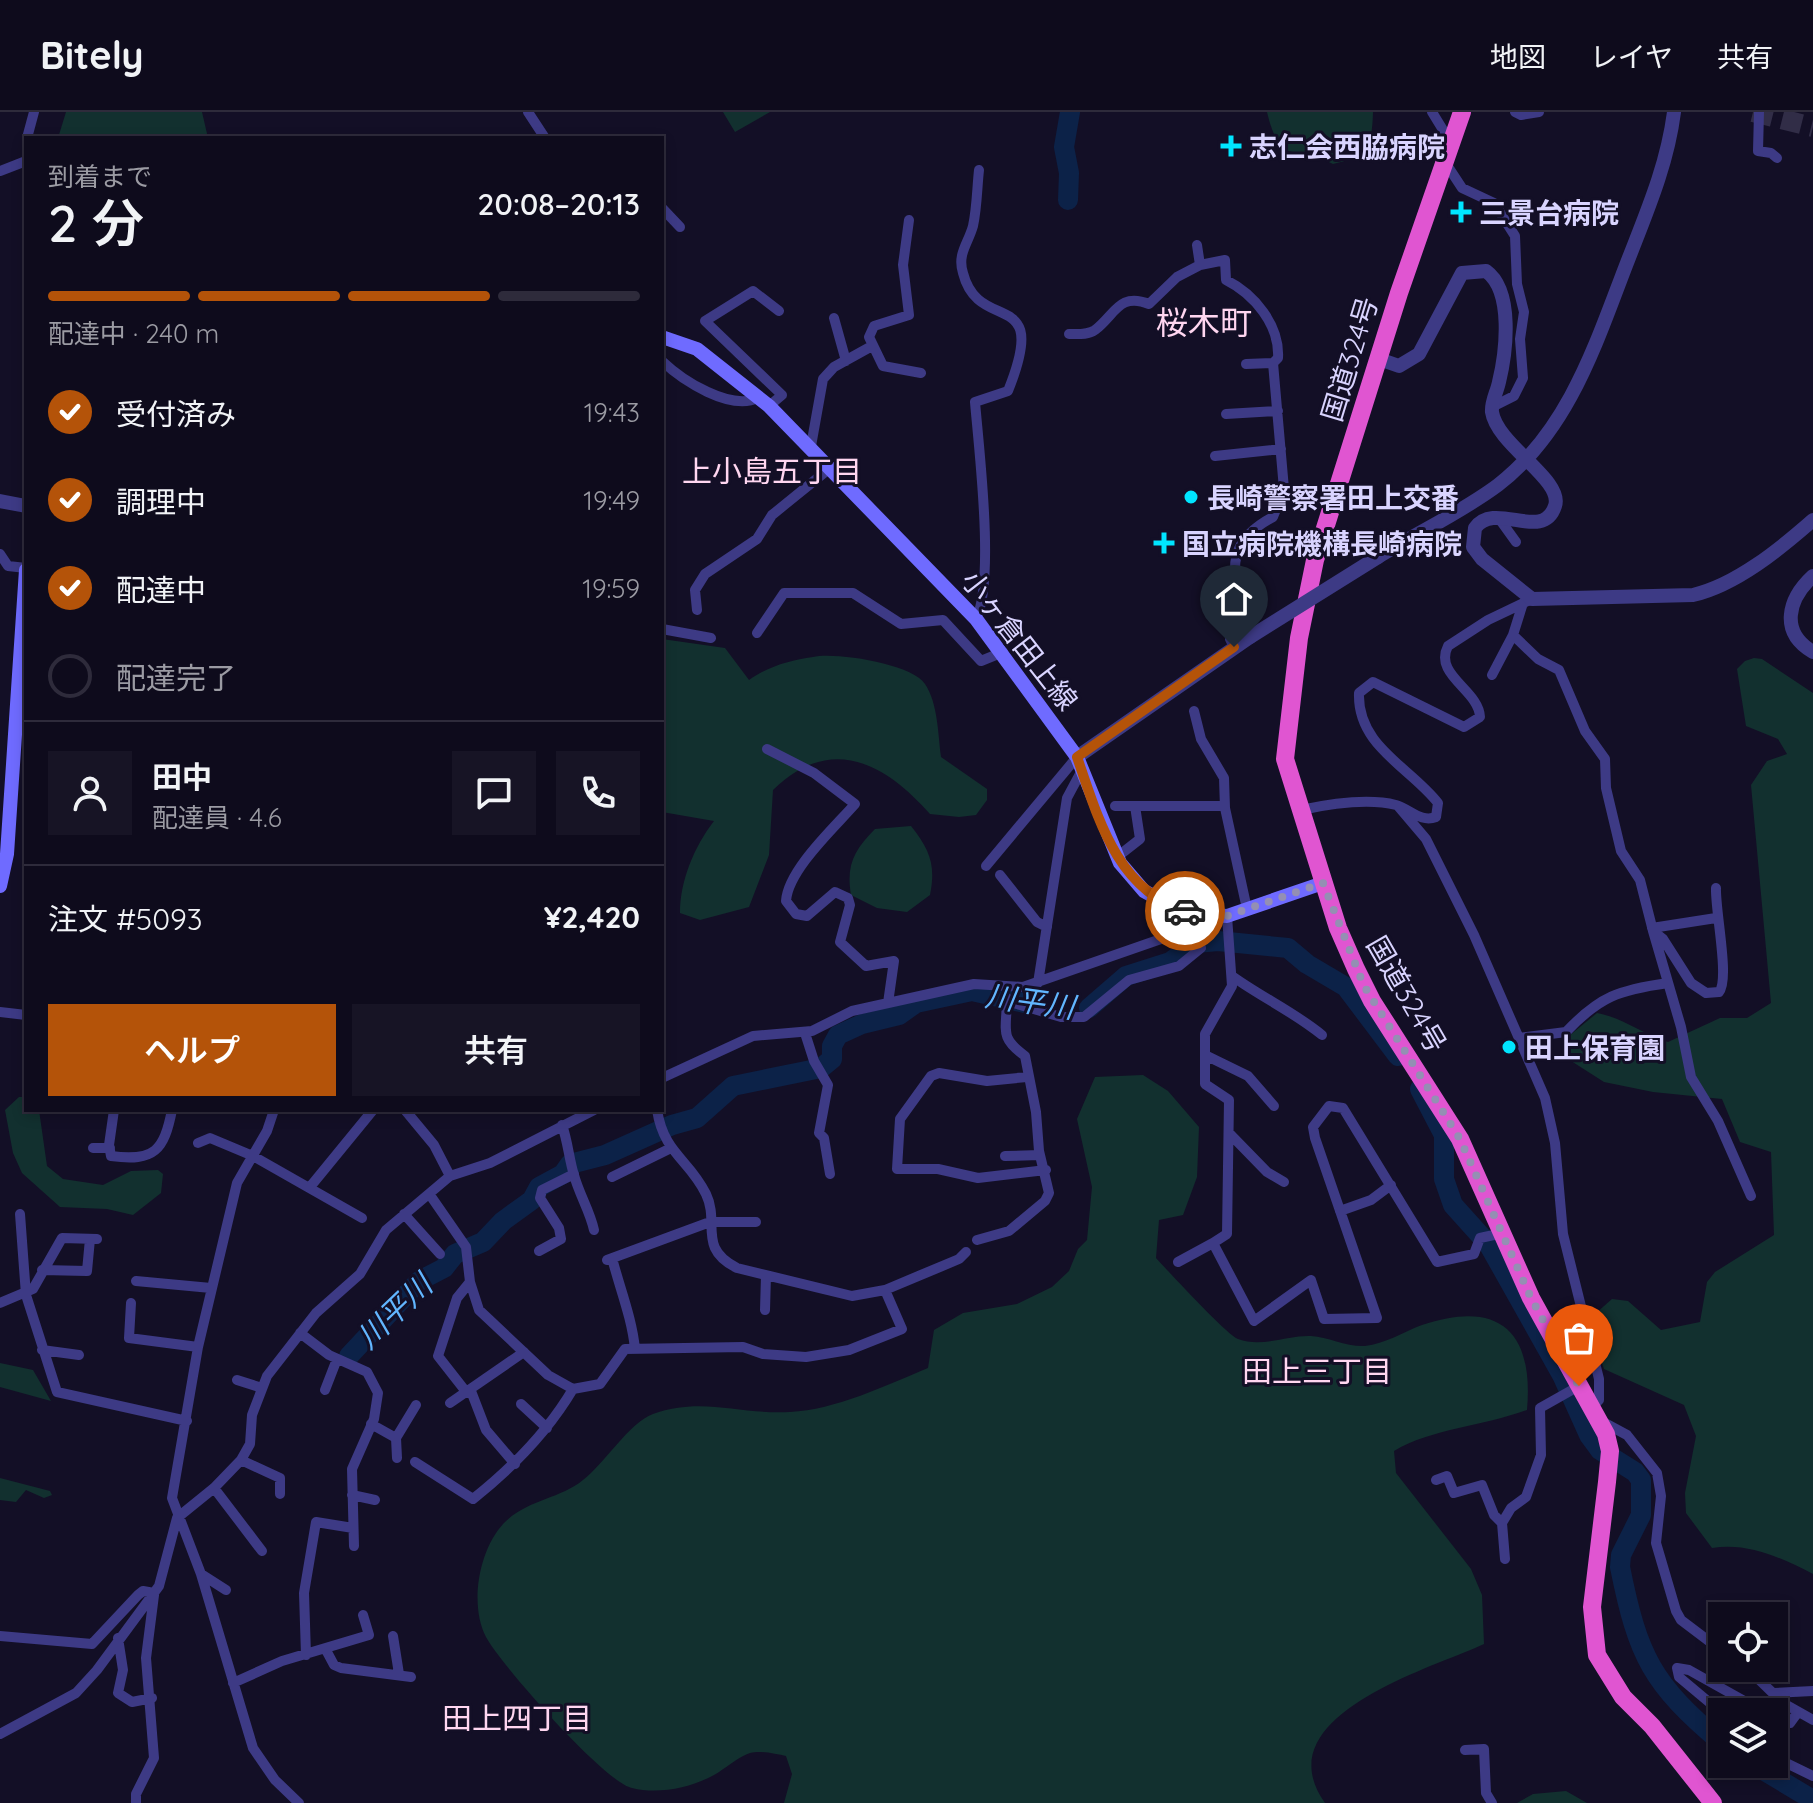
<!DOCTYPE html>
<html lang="ja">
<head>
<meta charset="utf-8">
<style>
	body { margin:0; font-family:Quicksand,"Noto Sans JP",sans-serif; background:#171425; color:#f1f3f6; height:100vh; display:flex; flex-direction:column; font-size:30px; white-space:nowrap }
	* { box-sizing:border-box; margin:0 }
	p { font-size:26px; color:#9b9ba3 }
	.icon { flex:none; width:44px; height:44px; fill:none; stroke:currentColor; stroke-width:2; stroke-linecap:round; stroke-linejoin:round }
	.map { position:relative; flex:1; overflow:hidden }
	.sheet { position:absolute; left:24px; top:24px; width:640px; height:976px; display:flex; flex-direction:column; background:#0e0b1c; border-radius:0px; box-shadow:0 4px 12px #0003,0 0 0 2px #2e2b3b }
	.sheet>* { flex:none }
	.tools { position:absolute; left:1708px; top:1490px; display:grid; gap:16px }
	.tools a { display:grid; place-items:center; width:80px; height:80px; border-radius:0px; background:#0e0b1c; box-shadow:0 4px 12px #0003,0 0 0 2px #2e2b3b; font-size:40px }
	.pin { position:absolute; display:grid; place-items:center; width:68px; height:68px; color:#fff; margin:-82px -34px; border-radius:50% 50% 50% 0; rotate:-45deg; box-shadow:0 0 8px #0007 }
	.pin .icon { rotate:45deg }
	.courier { position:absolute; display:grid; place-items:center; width:80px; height:80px; margin:-40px; border:6px solid #b45309; border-radius:50%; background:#fff; color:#222; box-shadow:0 2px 10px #0007 }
	.summary em { font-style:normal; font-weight:600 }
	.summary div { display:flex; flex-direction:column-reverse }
	.summary { display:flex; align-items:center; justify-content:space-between; height:136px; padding:0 24px }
	h1 { font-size:52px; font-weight:600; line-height:60px }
	.bar { display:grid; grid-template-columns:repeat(4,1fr); gap:12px 8px; align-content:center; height:96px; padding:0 24px }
	.bar i { height:10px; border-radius:6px; background:#2e2b3b }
	.bar .current { background:#b45309 }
	.bar p { grid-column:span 4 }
	.line { display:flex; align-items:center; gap:20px; padding:0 24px; border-top:2px solid #2e2b3b }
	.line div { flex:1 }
	.round { display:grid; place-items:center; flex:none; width:84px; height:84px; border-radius:0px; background:#171425 }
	ol { padding:0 24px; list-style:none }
	li { display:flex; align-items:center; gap:24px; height:88px }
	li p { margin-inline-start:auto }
	li .icon { padding:8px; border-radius:50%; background:#b45309; color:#fff; stroke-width:4 }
	li:last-child { color:#9b9ba3 }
	li i { width:44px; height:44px; border:4px solid #2e2b3b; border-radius:50% }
	.action { display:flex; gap:16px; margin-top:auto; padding:16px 24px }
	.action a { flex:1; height:92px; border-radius:0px; background:#b45309; color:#fff; font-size:32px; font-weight:600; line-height:92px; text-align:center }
	.action a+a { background:#171425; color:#f1f3f6 }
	header { display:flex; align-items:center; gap:48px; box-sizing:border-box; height:112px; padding:0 40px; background:#0e0b1c; border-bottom:2px solid #2e2b3b }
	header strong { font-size:38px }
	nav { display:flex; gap:44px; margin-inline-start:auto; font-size:28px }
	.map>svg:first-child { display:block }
	.green { fill:#12302f }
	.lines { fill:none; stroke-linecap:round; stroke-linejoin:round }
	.river { stroke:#0c2248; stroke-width:20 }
	.motorway-tunnel { stroke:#312d47; stroke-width:20; stroke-dasharray:20 10; stroke-linecap:butt }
	.minor { stroke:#3d3a85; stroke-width:10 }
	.tertiary { stroke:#3d3a85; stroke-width:14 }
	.secondary { stroke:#6f6bff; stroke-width:14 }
	.trunk { stroke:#e055d1; stroke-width:18 }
	.tertiary-bridge { stroke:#3d3a85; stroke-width:14 }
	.done { stroke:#948fb3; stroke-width:8; stroke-dasharray:0 14.4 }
	.route { stroke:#b45309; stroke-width:10 }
	.poi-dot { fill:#00e5ff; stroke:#130f26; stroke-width:3 }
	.labels { text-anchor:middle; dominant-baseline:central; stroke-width:6; stroke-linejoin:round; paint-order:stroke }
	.poi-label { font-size:28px; font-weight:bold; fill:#d9d4ff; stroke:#130f26; text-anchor:start }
	.street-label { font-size:28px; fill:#d9d4ff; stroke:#130f26 }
	.neighbourhood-label { font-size:30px; fill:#ffd6f0; stroke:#130f26 }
	.water-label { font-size:30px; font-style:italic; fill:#62b6ff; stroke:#130f26 }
	.quarter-label { font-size:32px; fill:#ffd6f0; stroke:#130f26 }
</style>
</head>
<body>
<header>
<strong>Bitely</strong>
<nav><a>地図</a><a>レイヤ</a><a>共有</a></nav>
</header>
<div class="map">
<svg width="1813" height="1691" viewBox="0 0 1813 1691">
	<rect width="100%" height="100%" fill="#130f26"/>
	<path class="green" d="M66 0H202L208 26H58Z
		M723 0H770L735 20Z
		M1267 0H1373C1372 36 1367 44 1333 52 1293 31 1281 57 1267 0Z
		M662 527 725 536 749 568C767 555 790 548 813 545 836 540 912 552 925 572 938 591 938 623 941 645L987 677V688L976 703 959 705 930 702C884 650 830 622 773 678L769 743 749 795 700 808 680 801C680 769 694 735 714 709L662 700Z
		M1754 546 1762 547 1813 581V1462C1782 1446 1748 1430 1712 1436L1686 1401 1685 1381 1696 1324 1684 1293 1604 1257 1595 1231V1202L1612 1187 1628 1189 1661 1218 1700 1210 1707 1170 1715 1160 1774 1123 1771 1040 1740 1030 1722 987 1653 980 1604 970 1568 947 1569 924 1597 901C1624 906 1642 922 1668 930L1720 906H1747L1771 891 1751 673 1767 649 1787 642 1778 627 1746 614 1737 557 1745 549Z
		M911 714C930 738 936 753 930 783L907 800 877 796 851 783C846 753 854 738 875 717Z
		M1143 963 1168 979 1199 1015 1197 1065 1183 1103 1159 1108 1156 1146C1168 1159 1227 1223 1238 1227 1262 1236 1287 1223 1311 1224 1328 1225 1347 1235 1365 1234 1385 1232 1403 1220 1422 1213 1499 1187 1534 1219 1527 1298 1484 1314 1431 1317 1394 1339L1396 1361 1471 1457 1482 1483 1484 1532C1430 1557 1263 1604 1325 1691H784L792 1662 786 1644C776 1642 761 1638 750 1641 740 1644 728 1654 719 1660 695 1675 660 1683 632 1676 604 1670 501 1553 486 1525 469 1493 479 1437 504 1411 526 1388 560 1387 583 1368 604 1352 629 1311 653 1302 702 1284 741 1303 790 1300 835 1298 887 1273 928 1256L934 1218 963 1201 1017 1192 1052 1175 1069 1159 1078 1137 1087 1128 1092 1075 1077 1007 1095 965Z
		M19 985H26V998H39L47 1054 63 1067 103 1073 131 1059 158 1058 163 1062 161 1081 133 1103 107 1097 60 1095 22 1061 13 1041 5 998Z
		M0 1251 33 1258 51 1289 0 1275Z
		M0 1366 50 1379 52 1383 44 1386 26 1378 16 1390 0 1388Z
		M1566 1679 1587 1691H1517L1533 1682Z"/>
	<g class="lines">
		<path class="river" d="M1068 88 1069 61 1064 35 1070 0
			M1089 896 1126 864 1170 850 1196 831 1218 829 1288 836 1307 852 1346 875 1398 944
			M1420 977 1444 1023V1067L1453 1093 1489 1133 1562 1263 1589 1323 1600 1338 1635 1360 1641 1368V1403L1621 1443 1620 1455C1638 1545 1652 1572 1722 1631
			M349 1244 419 1169 444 1156 455 1142 483 1130 503 1109 532 1088 539 1075 563 1062 570 1052 605 1043 672 1013 697 1006 733 974 821 956 832 947V934L838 923 862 912 899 903 916 891 972 879 1029 892
			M1753 1652 1813 1688"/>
		<path class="motorway-tunnel" d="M1753 0 1813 15"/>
		<path class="minor" d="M528 0 545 26
			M1432 0 1451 31
			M1515 0 1521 3 1539 0
			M1759 0 1758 39 1771 41 1777 46
			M27 26 34 0
			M1445 50 1462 76 1494 91 1515 124 1517 172 1524 200 1520 227 1523 266 1514 284 1492 295
			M0 59 26 49
			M662 96 680 115
			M909 108 903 153 909 203 874 214 869 225 883 254 921 261
			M1197 133 1200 153 1225 148 1226 168C1254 182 1280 213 1278 246L1273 251 1246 252
			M834 206 846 249
			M1069 222C1078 222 1088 223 1095 218 1115 203 1119 180 1149 192L1177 165 1200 153
			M662 249C683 269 730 299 758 286
			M769 294 782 283 705 209 753 179 779 199
			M1226 302 1278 299
			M811 334 823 267 834 255 872 234
			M1215 344 1281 337
			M1498 405 1516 430
			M0 442 8 454 26 456
			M1523 491 1513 523 1538 547 1559 558 1585 619 1605 647 1606 676 1621 739 1640 768 1653 819 1663 827 1691 871 1706 881 1719 880C1730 868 1715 798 1716 776
			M697 498 695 478 705 462 757 427 772 403 830 356
			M976 507C995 469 979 338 975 290L1008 279C1051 172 979 224 963 161 957 142 968 132 973 114 977 96 977 76 979 58
			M662 517 711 526
			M757 521 784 481H853L901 512 943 508 981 549 1003 540
			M1234 535 1230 527 1241 512C1236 464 1220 433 1273 405L1284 377 1273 251
			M1492 563 1513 523
			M1194 599 1201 627 1224 666 1225 696 1247 797
			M767 637 814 661 855 692C834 716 788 758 786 789L796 802 807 804 835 780 848 786 850 793 840 830 866 854 894 849 888 891
			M1115 694H1225
			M1398 694 1426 727 1474 823 1545 986 1555 1031 1563 1122 1599 1267V1288L1592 1295
			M1301 698C1329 692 1368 686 1396 693 1410 697 1421 711 1436 705L1438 691C1410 655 1357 634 1359 581L1373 570 1464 615 1480 605C1479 578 1433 563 1448 534L1488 508 1532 487
			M1117 745 1140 727 1135 694
			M986 754 1077 645
			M1000 763 1037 810 1047 815
			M1652 816 1716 806
			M1653 819 1681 915 1691 965 1718 1009 1751 1084
			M1232 864C1261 885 1294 900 1322 923
			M1038 871 1067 686 1082 658
			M1007 886V889L1061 905H1084L1129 868 1179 854 1201 836 1196 814
			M0 900 26 903
			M805 921 814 949 828 973 819 1021 824 1026 830 1062
			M1519 926 1566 920C1600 884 1619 878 1668 871
			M1205 943 1248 964 1274 994
			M1027 965 987 969 939 961 931 964 900 1007 897 1057H938L978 1066 1046 1058
			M662 966 753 924 812 919 852 899 974 872 1023 875 1227 804 1232 874 1205 922V972L1229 988 1227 1122 1213 1131
			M114 998 109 1033 111 1044C155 1050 164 1038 172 998
			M274 998 267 1019 237 1071 198 1235 172 1386 201 1462 253 1636 275 1668 299 1691
			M405 998 434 1033 450 1064
			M562 1013C568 1030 569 1047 574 1063 579 1082 590 1099 594 1118
			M1229 1021 1267 1060 1284 1070
			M198 1031 210 1026 253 1044 362 1106
			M93 1036H110
			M1005 1044 1040 1043
			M612 1065 669 1037
			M310 1075 373 998
			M430 1083 466 1135 470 1170 479 1198 548 1263 573 1277 600 1272 625 1237 743 1235 763 1242 806 1245 849 1238 902 1217 885 1178 852 1184 737 1156C697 1136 720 1111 706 1082 689 1047 664 1042 657 998
			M1340 1099 1371 1088 1391 1073
			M20 1102 26 1183 57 1280 187 1309
			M404 1102 440 1142
			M977 1128 1009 1119 1045 1089 1049 1081 1039 1039 1036 1000 1025 944C1000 926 1006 920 1007 889
			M539 1139 561 1127 559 1116 540 1086 542 1078 574 1062
			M612 1146C620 1177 632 1206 635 1237
			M607 1148 710 1110H756
			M1178 1150 1213 1131 1254 1209 1311 1168 1324 1207 1377 1206 1315 1026 1313 1015 1329 994 1343 996 1437 1150 1474 1142 1480 1126 1503 1121
			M42 1158 87 1159 90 1127
			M136 1169 211 1176
			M885 1178 959 1147 966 1140
			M0 1191 33 1177 62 1126 97 1127
			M131 1191 129 1226 198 1235
			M765 1198 766 1163
			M300 1221 329 1243 367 1260 378 1281 374 1307 352 1357 354 1434
			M42 1238 79 1243
			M237 1268 262 1276
			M325 1278 337 1247
			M471 1279 486 1318 515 1352
			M467 1281 438 1244 457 1186 470 1170
			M450 1291 524 1240
			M521 1292 547 1316
			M1601 1309 1627 1323 1657 1361 1661 1384 1656 1431 1676 1499 1681 1508 1722 1539
			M371 1312 396 1326 397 1346
			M396 1326 416 1293
			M241 1348 280 1366V1382
			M415 1350 473 1387C512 1356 547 1321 573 1277
			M1436 1368 1447 1364 1454 1381 1482 1373 1494 1403 1502 1411
			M214 1376 262 1439
			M352 1383 375 1388
			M1505 1447 1502 1411 1511 1396 1526 1385 1541 1343 1540 1296 1579 1274
			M201 1462 226 1478
			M0 1524 92 1532 138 1483 143 1479 154 1481
			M393 1524 399 1562
			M118 1526 123 1558 118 1581 132 1590 152 1586
			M326 1538 334 1553 341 1556 411 1565
			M306 1543 304 1481 316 1410 353 1416
			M1747 1556 1783 1591 1813 1608
			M233 1571 282 1549 369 1523 363 1503
			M1774 1581 1813 1579
			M1722 1601 1679 1565 1677 1556 1689 1558 1764 1600
			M1774 1604 1790 1611 1798 1600
			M0 1622 76 1581 97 1558 159 1474 177 1406 214 1376 241 1348 250 1332 252 1303 267 1264 316 1201 360 1162 386 1118 450 1064 490 1051 594 998
			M1465 1638 1484 1637 1486 1681 1492 1691
			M1774 1645 1813 1664
			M136 1691V1682L154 1646 146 1546 154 1483"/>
		<path class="tertiary" d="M1379 247 1399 254 1419 242 1462 161 1486 159C1514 179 1506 241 1499 270 1497 280 1491 290 1492 300 1497 333 1564 368 1555 394 1543 431 1495 388 1475 416L1473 435 1482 447 1532 487 1693 483C1736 473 1780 437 1813 408
			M0 389 26 394
			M1378 445C1417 421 1462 400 1498 373 1568 319 1595 234 1625 156 1645 104 1667 55 1674 0
			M1813 464C1788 487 1779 520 1813 540
			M1077 645 1250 525"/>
		<path class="secondary" d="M662 225 697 237 769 294 976 507 1077 645 1120 751 1144 779 1175 796 1195 802 1227 804 1323 771
			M0 774 7 742 26 458"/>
		<path class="trunk" d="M1462 0 1399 181 1315 448 1299 526 1285 647 1338 816 1356 857 1372 889 1460 1027 1531 1186 1606 1322 1610 1339 1607 1370 1592 1495 1597 1543 1623 1585 1652 1614 1713 1691"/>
		<path class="tertiary-bridge" d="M1250 525 1378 445"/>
	</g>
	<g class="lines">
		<path class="done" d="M1185 799 1227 804 1323 771 1364 874 1460 1027 1531 1186 1579 1274"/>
		<path class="route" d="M1185 799C1117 778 1098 706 1077 645L1234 535"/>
	</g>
	<g class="poi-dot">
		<path d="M1227 22h8v8h8v8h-8v8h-8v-8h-8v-8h8z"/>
		<path d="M1457 88h8v8h8v8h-8v8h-8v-8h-8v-8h8z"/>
		<circle cx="1191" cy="385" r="8"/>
		<path d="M1160 419h8v8h8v8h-8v8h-8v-8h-8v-8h8z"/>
		<circle cx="1509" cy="935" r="8"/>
	</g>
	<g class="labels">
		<g class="poi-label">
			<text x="1249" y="34">志仁会西脇病院</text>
			<text x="1479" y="100">三景台病院</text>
			<text x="1207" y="385">長崎警察署田上交番</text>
			<text x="1182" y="431">国立病院機構長崎病院</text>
			<text x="1525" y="935">田上保育園</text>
		</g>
		<g class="street-label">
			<text transform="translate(1349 247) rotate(-73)">国道324号</text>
			<text transform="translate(1020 528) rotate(52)">小ヶ倉田上線</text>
			<text transform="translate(1407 882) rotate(60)">国道324号</text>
		</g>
		<g class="neighbourhood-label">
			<text x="772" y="359">上小島五丁目</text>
			<text x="1317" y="1259">田上三丁目</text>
			<text x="517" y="1606">田上四丁目</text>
		</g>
		<g class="water-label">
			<text transform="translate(1030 889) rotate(8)">川平川</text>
			<text transform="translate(394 1199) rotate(-44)">川平川</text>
		</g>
		<g class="quarter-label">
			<text x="1204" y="210">桜木町</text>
		</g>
	</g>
</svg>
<div class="tools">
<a><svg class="icon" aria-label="locate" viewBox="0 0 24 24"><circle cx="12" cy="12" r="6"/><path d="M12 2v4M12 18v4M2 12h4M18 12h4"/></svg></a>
<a><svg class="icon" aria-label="layers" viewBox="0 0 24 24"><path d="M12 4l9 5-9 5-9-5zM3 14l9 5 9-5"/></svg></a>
</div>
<div class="pin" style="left:1579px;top:1274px;background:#ea580c"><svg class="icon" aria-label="bag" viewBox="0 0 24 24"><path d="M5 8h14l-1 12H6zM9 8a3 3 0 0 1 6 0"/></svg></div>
<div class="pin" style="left:1234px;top:535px;background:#1f2937"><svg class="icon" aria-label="home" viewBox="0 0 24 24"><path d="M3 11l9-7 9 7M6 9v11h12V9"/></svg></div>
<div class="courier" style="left:1185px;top:799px"><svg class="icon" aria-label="car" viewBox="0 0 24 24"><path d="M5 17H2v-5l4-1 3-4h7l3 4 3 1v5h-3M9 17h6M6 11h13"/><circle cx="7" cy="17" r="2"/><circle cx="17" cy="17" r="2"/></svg></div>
<section class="sheet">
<div class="summary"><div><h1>2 分</h1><p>到着まで</p></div><em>20:08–20:13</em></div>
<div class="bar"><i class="current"></i><i class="current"></i><i class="current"></i><i></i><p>配達中 · 240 m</p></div>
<ol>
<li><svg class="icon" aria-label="check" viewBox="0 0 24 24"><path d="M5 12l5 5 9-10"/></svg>受付済み<p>19:43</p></li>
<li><svg class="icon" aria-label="check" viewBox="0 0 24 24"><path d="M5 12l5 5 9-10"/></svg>調理中<p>19:49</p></li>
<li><svg class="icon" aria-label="check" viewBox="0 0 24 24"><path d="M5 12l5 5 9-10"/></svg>配達中<p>19:59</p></li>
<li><i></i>配達完了</li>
</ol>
<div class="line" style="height:144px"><a class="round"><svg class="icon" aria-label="person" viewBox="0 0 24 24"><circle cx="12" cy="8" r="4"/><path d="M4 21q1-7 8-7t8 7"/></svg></a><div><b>田中</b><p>配達員 · 4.6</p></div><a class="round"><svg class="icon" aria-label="chat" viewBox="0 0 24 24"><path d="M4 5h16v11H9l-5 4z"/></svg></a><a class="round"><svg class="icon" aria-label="phone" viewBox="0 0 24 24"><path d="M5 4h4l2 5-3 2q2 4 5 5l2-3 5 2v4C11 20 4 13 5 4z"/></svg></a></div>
<div class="line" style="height:104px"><div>注文 #5093</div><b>¥2,420</b></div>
<div class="action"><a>ヘルプ</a><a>共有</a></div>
</section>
</div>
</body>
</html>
